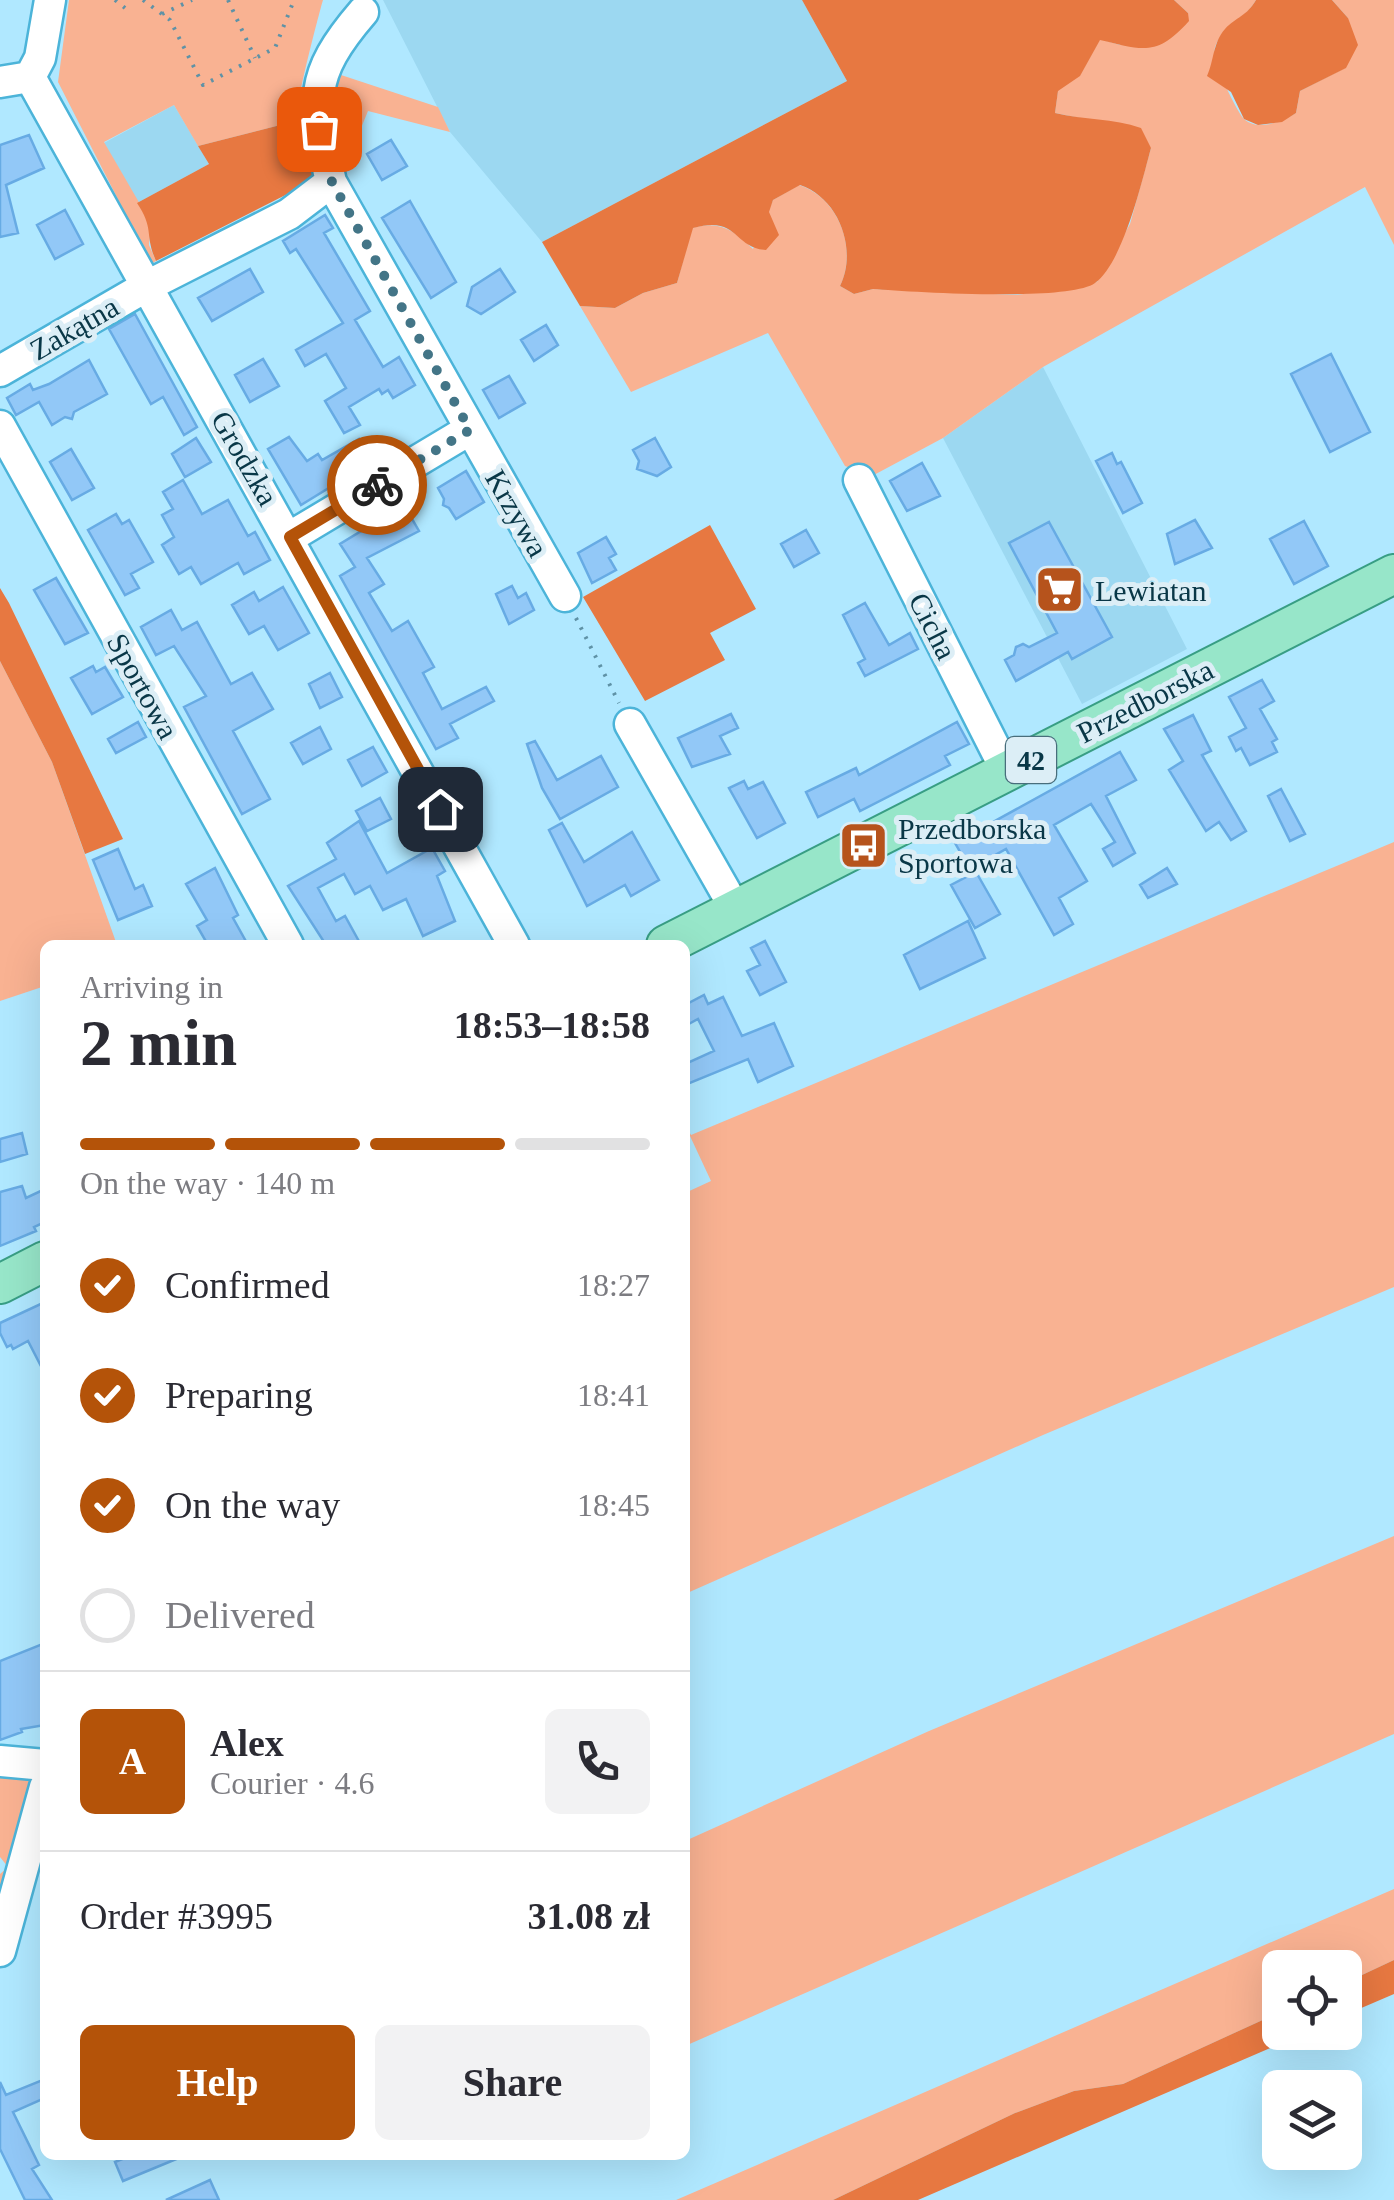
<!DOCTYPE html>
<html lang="en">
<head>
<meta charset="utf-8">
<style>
	body { margin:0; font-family:Georgia,serif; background:#f2f2f3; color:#2b2b33; height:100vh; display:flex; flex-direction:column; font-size:38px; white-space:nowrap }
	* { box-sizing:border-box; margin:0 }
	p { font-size:32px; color:#7c7c81 }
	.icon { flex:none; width:55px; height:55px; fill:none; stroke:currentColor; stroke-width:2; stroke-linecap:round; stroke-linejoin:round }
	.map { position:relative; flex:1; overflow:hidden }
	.sheet { position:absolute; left:40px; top:940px; width:650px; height:1220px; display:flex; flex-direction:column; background:#fff; border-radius:15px; box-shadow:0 10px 40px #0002 }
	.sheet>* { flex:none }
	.controls { position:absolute; left:1262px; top:1950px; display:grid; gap:20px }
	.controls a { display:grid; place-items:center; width:100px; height:100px; border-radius:15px; background:#fff; box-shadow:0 10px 40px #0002; font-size:50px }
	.pin { position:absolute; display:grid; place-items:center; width:85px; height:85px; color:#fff; margin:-42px; border-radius:20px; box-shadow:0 5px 15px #0006 }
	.courier { position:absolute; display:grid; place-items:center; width:100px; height:100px; margin:-50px; border:8px solid #b45309; border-radius:50%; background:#fff; color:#222; box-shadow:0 2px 12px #0007 }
	.summary em { font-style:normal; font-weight:600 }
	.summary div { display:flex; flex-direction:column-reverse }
	.summary { display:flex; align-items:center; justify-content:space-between; height:170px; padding:0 40px }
	h1 { font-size:65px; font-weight:600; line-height:75px }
	.bar { display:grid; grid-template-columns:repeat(4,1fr); gap:15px 10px; align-content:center; height:120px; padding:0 40px }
	.bar i { height:12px; border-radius:8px; background:#e1e1e2 }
	.bar .current { background:#b45309 }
	.bar p { grid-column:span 4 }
	.line { display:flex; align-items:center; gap:25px; padding:0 40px; border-top:2px solid #e1e1e2 }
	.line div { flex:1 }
	.round { display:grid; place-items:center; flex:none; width:105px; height:105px; border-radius:15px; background:#f2f2f3 }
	ol { padding:0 40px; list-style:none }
	li { display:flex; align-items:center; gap:30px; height:110px }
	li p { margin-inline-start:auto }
	li .icon { padding:10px; border-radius:50%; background:#b45309; color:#fff; stroke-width:4 }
	li:last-child { color:#7c7c81 }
	li i { width:55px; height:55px; border:5px solid #e1e1e2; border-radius:50% }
	.cta { display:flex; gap:20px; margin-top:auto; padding:20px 40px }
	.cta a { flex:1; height:115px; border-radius:15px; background:#b45309; color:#fff; font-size:40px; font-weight:600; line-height:115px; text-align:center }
	.cta a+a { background:#f2f2f3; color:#2b2b33 }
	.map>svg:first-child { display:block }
	.built { fill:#9cd8f1 }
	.green { fill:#f9b292 }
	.forest { fill:#e77841 }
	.building { fill:#92c8f7; stroke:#67abe4; stroke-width:2.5 }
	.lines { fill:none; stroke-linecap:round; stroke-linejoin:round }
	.minor-casing { stroke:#4cb4d9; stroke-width:35 }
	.major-casing { stroke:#389e84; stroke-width:42 }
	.path { stroke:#5f92a6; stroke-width:4; stroke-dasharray:2.5 8; stroke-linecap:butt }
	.minor { stroke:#fff; stroke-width:30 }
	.major { stroke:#97e6c9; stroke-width:38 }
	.done { stroke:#437587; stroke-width:10; stroke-dasharray:0 18 }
	.route { stroke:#b45309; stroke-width:12 }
	.labels { text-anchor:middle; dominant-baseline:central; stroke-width:10; stroke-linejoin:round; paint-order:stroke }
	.shield { fill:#dceef6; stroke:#486e7c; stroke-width:2.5 }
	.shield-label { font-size:28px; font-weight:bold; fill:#093747 }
	.street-label { font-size:30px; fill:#093747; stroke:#dceef6 }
	.poi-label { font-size:30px; fill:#093747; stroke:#dceef6; text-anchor:start }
</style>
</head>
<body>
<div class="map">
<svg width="1394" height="2200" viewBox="0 0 1394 2200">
	<rect width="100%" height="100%" fill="#b0e8ff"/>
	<path class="built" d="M383 0H802L847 81 542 242 450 132Z
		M174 105 209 164 137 203 104 143Z
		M1043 367 1187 649 1082 704 943 438Z"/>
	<path class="green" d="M69 0H323C318 17 294 110 296 121L198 146 174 105 104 142 151 223 149 245 156 261 151 264 58 82Z
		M1174 0H1256C1245 20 1223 25 1215 47 1211 58 1235 109 1244 119 1258 132 1283 121 1296 113L1300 91 1345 68 1348 18 1332 0H1394V245L1365 187 1043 367 943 438 872 476 845 466 768 333 631 392 580 306 615 308 643 293 677 283 692 228C721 220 733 230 753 249L773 200 799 185C839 198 858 249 840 286L854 294 873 289 1017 295 1097 282 1130 224 1151 148 1090 120 1055 113 1058 90 1080 75 1100 39 1120 45 1188 13Z
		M341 75 438 107 450 132 368 111 345 167C325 126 317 116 341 75Z
		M0 661 52 762 117 945H45V986L0 1001Z
		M1394 842V1287L1043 1435 685 1594V1193L711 1181 690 1136 685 1137V1124L691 1135Z
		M1394 1536V1734L685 2046V1841L929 1731Z
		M0 1777 31 1779 34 1787 0 1924V1874L8 1867 0 1857Z
		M1394 1889V1960L1345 1983V1968H1280V2012L1123 2084 1074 2091 1015 2113 833 2200H676Z"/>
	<path class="forest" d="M802 0H1174L1188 13 1189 21C1157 57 1143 50 1100 40L1080 76 1058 91 1055 113C1084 120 1113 118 1141 128L1151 148C1142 181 1123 263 1095 283 1069 302 912 292 873 289L854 294 840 286C858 250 839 198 800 185L773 200 769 212 779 235 766 250C733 248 739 215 693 228L677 283 643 293 615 308 580 306 542 242 847 81Z
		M1256 0H1332L1348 18 1358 45 1346 68 1300 91 1296 113 1282 122 1258 125 1244 119 1231 92 1207 76C1214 61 1213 42 1225 29 1236 17 1247 16 1256 0Z
		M296 121 309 131 317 179 156 261C144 234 155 230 137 203L209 164 198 146Z
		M710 525 756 609 710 633 725 660 645 701 583 597Z
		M0 588 9 603 123 839 85 854 52 762 0 661Z
		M1394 1960V1994L1345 2015V1983Z
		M1280 2012V2032L1305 2033 918 2200H833L1015 2113 1074 2091 1123 2084Z"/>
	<path class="building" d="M29 135 44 168 6 185 18 233 0 237V145Z
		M391 140 407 166 382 180 367 154Z
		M410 201 456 282 431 298 382 218Z
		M65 210 83 244 55 259 37 225Z
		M325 215 333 228 324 233 370 311 355 320 383 367 399 357 415 385 393 398 388 390 382 394 379 389 349 407 360 425 344 433 325 401 346 388 326 354 305 366 296 350 343 323 296 249 290 253 283 241Z
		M250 269 263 292 212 321 198 298Z
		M500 269 515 292 481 314 467 306 472 287Z
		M135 314 197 427 184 435 163 397 151 404 109 329Z
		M546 325 558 345 534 361 521 340Z
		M1331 354 1370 432 1330 452 1291 374Z
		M263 359 279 386 250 402 235 375Z
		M89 360 107 394 74 412 72 419 65 417 52 425 39 402 16 415 7 398 30 384 33 390 49 384Z
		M509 376 525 403 499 418 483 390Z
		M289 437 307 461 318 454 322 460 359 439 371 462 301 505 268 449Z
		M196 438 211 462 185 477 172 454Z
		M655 438 671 467 657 476 637 469 639 461 633 450Z
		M71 449 94 488 72 500 50 462Z
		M1112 453 1117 464 1121 462 1142 503 1123 513 1096 461Z
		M922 463 940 496 907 511 890 481Z
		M466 471 484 502 456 519 449 508 443 505 444 499 438 488Z
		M183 480 202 514 228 500 248 536 255 532 270 560 244 574 238 563 201 584 191 567 179 574 162 545 174 537 162 515 173 509 163 492Z
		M404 505 419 531 367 558 384 584 369 593 392 631 408 621 434 667 423 673 442 709 486 687 494 701 450 724 458 738 436 749 340 576 355 567 340 544Z
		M116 514 122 524 129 520 153 562 131 574 139 588 125 595 88 530Z
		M1195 520 1212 548 1175 564 1167 534Z
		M1304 521 1328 566 1294 584 1270 539Z
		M1049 522 1112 637 1072 659 1068 652 1016 681 1005 660 1014 655 1016 647 1023 644 1029 647 1057 633 1009 543Z
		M806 530 819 553 794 567 781 544Z
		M606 537 616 554 609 558 616 570 592 583 578 553Z
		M56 578 88 633 65 644 34 590Z
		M512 586 518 598 526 593 534 610 509 624 496 594Z
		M283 587 309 633 278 650 264 626 249 634 232 605 254 592 259 601Z
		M865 603 889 645 910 633 918 649 865 676 858 663 865 659 843 615Z
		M171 610 182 630 197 622 231 684 252 673 273 709 233 731 270 799 242 814 184 707 206 696 174 646 156 655 141 627Z
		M93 666 96 672 105 667 123 697 92 714 71 678Z
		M330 673 342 697 320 708 309 684Z
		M1262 680 1274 701 1260 709 1277 739 1272 742 1277 752 1250 765 1241 748 1236 751 1229 737 1246 728 1229 697Z
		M731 714 738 728 720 736 730 754 692 767 678 738Z
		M1193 715 1211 751 1202 755 1246 831 1231 840 1219 822 1206 831 1169 770 1183 761 1164 729Z
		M138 722 146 737 116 753 108 739Z
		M957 722 969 744 945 756 950 765 860 811 854 799 818 817 806 792 856 768 859 775Z
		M320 727 331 749 303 764 291 743Z
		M535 741 557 780 601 756 618 787 560 819 542 788 527 744Z
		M373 747 387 772 362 786 348 760Z
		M1120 752 1136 780 1106 796 1135 853 1113 866 1103 849 1115 842 1091 804 1054 825 1087 881 1059 898 1073 924 1054 935 1006 849 970 869 955 843Z
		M744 781 748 789 763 782 785 823 757 838 729 788Z
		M1281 789 1305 834 1290 841 1268 796Z
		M380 798 391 819 367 831 356 811Z
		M359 821 387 873 432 848 445 871 437 876 455 921 423 936 406 899 383 910 370 886 355 894 344 874 318 888 336 921 345 916 361 945H326L288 886 336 859 327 843Z
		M562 823 584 862 632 832 659 880 631 896 625 885 587 906 549 830Z
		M118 849 135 889 143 885 152 906 118 920 93 860Z
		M215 868 238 915 233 918 248 945H208L197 926 207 920 186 884Z
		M1167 868 1177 884 1148 898 1140 885Z
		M976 872 1000 914 975 928 951 885Z
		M968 921 985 958 920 989 904 955Z
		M765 941 786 982 760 995 747 971 760 965 751 948Z
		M704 995 708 1004 723 997 742 1036 774 1023 793 1066 758 1082 748 1059 685 1085V1064L714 1051 698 1019 685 1026V1005Z
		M22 1133 27 1154 0 1162V1139Z
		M22 1186 26 1198 45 1189V1222L34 1227 36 1231 0 1246V1192Z
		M45 1302V1374L28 1341 13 1349 11 1345 7 1347 0 1333V1323Z
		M45 1643V1725L21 1729 22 1732 0 1740V1661Z
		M45 2079V2098L13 2112 39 2165 32 2169 52 2200H25L0 2149V2082L6 2095Z
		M132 2155H186L123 2181 115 2162Z
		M210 2180 219 2200H166Z"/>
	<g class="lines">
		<defs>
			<path id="minor" d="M363 12C307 77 313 102 331 182L565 596
				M30 77 514 945
				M30 77 40 58 50 0
				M0 82 30 77
				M0 371 147 286 289 214 331 182
				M0 426 288 945
				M859 480 1007 772
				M290 537 469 430
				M630 724 736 910
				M0 1761 45 1765
				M0 1951 45 1787"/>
			<path id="major" d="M666 945 1394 574
				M0 1284 45 1261"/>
		</defs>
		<use href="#minor" class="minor-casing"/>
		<use href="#major" class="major-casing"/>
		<path class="path" d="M115 0 125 8
			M143 0 170 20 203 85 275 48 294 0
			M228 0 255 58
			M162 14 192 0
			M576 618 619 703"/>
		<use href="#minor" class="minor"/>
		<use href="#major" class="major"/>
	</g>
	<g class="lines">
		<path class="done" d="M319 129 332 182 470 430 377 485"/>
		<path class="route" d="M377 485 290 537 440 809"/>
	</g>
	<defs>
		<symbol id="supermarket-square" viewBox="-11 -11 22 22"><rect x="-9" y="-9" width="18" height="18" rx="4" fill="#b6531c" stroke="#dceef6"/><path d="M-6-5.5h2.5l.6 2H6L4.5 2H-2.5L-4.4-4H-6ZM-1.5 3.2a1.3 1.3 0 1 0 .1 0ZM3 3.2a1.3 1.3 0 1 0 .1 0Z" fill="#fff"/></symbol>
		<symbol id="bus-square" viewBox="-11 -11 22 22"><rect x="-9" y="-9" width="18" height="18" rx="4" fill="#b6531c" stroke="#dceef6"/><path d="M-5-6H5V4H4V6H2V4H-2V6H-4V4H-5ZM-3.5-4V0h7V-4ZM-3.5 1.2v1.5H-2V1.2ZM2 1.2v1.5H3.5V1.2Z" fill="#fff"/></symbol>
	</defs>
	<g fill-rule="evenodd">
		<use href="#supermarket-square" x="1032" y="562" width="55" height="55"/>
		<use href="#bus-square" x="836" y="818" width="55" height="55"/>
	</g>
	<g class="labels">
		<rect class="shield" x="1006" y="737" width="50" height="46" rx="8"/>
		<g class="shield-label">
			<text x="1031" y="760">42</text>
		</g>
		<g class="street-label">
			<text transform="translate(74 328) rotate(-30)">Zakątna</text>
			<text transform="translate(245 458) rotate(60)">Grodzka</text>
			<text transform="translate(517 513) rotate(60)">Krzywa</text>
			<text transform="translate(933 626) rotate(63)">Cicha</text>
			<text transform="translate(143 686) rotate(61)">Sportowa</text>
			<text transform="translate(1145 701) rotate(-27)">Przedborska</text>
		</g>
		<g class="poi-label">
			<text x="1095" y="590">Lewiatan</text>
			<text x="898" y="828">Przedborska<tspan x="898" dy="34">Sportowa</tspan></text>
		</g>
	</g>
</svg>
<div class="controls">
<a><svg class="icon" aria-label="locate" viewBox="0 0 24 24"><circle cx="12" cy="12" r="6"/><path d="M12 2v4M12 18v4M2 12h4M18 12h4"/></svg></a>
<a><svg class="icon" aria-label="layers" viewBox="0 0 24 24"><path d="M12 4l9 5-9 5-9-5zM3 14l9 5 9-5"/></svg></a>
</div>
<div class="pin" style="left:319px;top:129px;background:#ea580c"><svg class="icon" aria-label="bag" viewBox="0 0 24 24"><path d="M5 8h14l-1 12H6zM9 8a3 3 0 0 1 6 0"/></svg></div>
<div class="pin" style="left:440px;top:809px;background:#1f2937"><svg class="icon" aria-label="home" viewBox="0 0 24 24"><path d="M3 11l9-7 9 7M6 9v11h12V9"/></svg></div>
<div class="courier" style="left:377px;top:485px"><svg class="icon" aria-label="bike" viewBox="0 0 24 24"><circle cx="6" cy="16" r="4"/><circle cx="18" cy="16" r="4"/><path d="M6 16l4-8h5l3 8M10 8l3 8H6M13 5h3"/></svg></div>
<section class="sheet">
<div class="summary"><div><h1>2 min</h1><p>Arriving in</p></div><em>18:53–18:58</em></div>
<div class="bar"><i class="current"></i><i class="current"></i><i class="current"></i><i></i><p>On the way · 140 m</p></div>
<ol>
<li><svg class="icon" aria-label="check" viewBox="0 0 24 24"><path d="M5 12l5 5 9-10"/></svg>Confirmed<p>18:27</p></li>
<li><svg class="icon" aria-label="check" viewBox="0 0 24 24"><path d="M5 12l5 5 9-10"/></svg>Preparing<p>18:41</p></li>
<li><svg class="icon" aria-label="check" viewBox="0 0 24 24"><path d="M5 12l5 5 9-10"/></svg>On the way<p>18:45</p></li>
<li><i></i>Delivered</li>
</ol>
<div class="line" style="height:180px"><b class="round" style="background:#b45309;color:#fff">A</b><div><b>Alex</b><p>Courier · 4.6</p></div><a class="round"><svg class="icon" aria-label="phone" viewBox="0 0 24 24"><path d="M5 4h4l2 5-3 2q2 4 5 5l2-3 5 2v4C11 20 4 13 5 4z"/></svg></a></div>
<div class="line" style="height:130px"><div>Order #3995</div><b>31.08 zł</b></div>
<div class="cta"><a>Help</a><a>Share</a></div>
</section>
</div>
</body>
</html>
